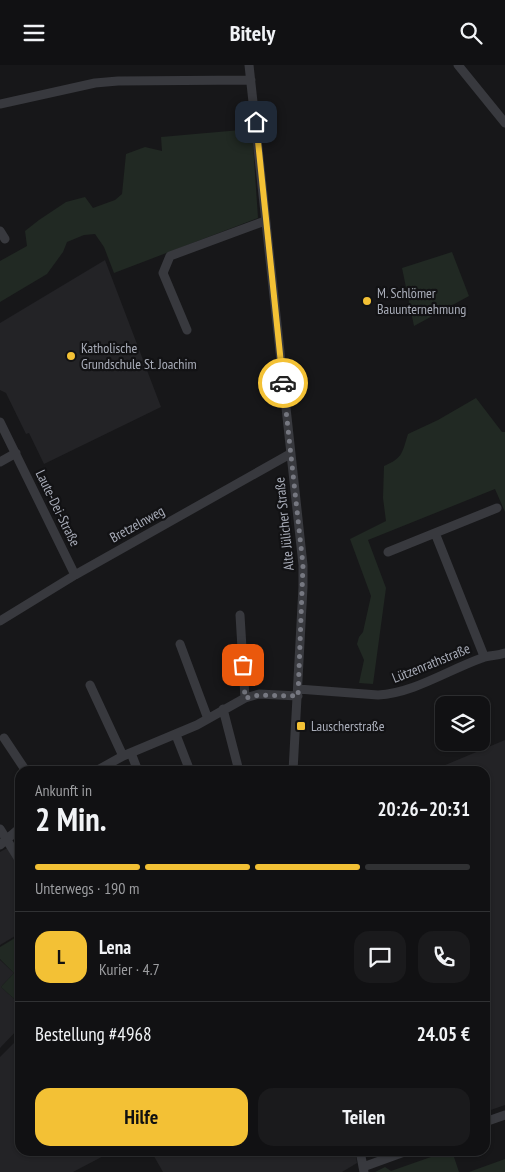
<!DOCTYPE html>
<html lang="de">
<head>
<meta charset="utf-8">
<style>
	body { margin:0; font-family:"PT Sans Narrow",sans-serif; background:#1a1a1c; color:#f1f3f6; height:100vh; display:flex; flex-direction:column; font-size:19px; white-space:nowrap }
	* { box-sizing:border-box; margin:0 }
	p { font-size:16px; color:#9c9da0 }
	.icon { flex:none; width:28px; height:28px; fill:none; stroke:currentColor; stroke-width:2; stroke-linecap:round; stroke-linejoin:round }
	.map { position:relative; flex:1; overflow:hidden }
	.details { position:absolute; left:15px; top:701px; width:475px; height:390px; display:flex; flex-direction:column; background:#111113; border-radius:15px; box-shadow:0 1px 4px #0004,0 0 0 1px #303133 }
	.details>* { flex:none }
	.fabs { position:absolute; left:435px; top:631px; display:grid; gap:10px }
	.fabs a { display:grid; place-items:center; width:55px; height:55px; border-radius:10px; background:#111113; box-shadow:0 1px 4px #0004,0 0 0 1px #303133; font-size:25px }
	.pin { position:absolute; display:grid; place-items:center; width:42px; height:42px; color:#fff; margin:-21px; border-radius:10px; box-shadow:0 2px 8px #0006 }
	.courier { position:absolute; display:grid; place-items:center; width:50px; height:50px; margin:-25px; border:4px solid #f3c135; border-radius:50%; background:#fff; color:#222; box-shadow:0 1px 6px #0007 }
	.summary em { font-style:normal; font-weight:800 }
	.summary div { display:flex; flex-direction:column-reverse }
	.summary { display:flex; align-items:center; justify-content:space-between; height:85px; padding:0 20px }
	h1 { font-size:32px; font-weight:800; line-height:38px }
	.bar { display:grid; grid-template-columns:repeat(4,1fr); gap:8px 5px; align-content:center; height:60px; padding:0 20px }
	.bar i { height:6px; border-radius:4px; background:#303133 }
	.bar .on { background:#f3c135 }
	.bar p { grid-column:span 4 }
	.line { display:flex; align-items:center; gap:12px; padding:0 20px; border-top:1px solid #303133 }
	.line div { flex:1 }
	.round { display:grid; place-items:center; flex:none; width:52px; height:52px; border-radius:15px; background:#1a1a1c }
	.action { display:flex; gap:10px; margin-top:auto; padding:10px 20px }
	.action a { flex:1; height:58px; border-radius:15px; background:#f3c135; color:#111; font-size:20px; font-weight:800; line-height:58px; text-align:center }
	.action a+a { background:#1a1a1c; color:#f1f3f6 }
	header { display:flex; justify-content:space-between; align-items:center; height:65px; padding:0 20px; background:#111113; font-size:22px; font-weight:800 }
	.map>svg:first-child { display:block }
	.built { fill:#232326 }
	.green { fill:#212923 }
	.lines { fill:none; stroke-linecap:round; stroke-linejoin:round }
	.minor { stroke:#38393e; stroke-width:9 }
	.done { stroke:#767881; stroke-width:5; stroke-dasharray:0 9 }
	.route { stroke:#f3c135; stroke-width:6 }
	.poi-dot { fill:#f3c135; stroke:#121214; stroke-width:2 }
	.labels { text-anchor:middle; dominant-baseline:central; stroke-width:4.5; stroke-linejoin:round; paint-order:stroke }
	.poi-label { font-size:14px; fill:#a9adb9; stroke:#121214; text-anchor:start }
	.street-label { font-size:14px; fill:#a9adb9; stroke:#121214 }
</style>
</head>
<body>
<header><svg class="icon" aria-label="menu" viewBox="0 0 24 24"><path d="M4 6h16M4 12h16M4 18h16"/></svg>Bitely<svg class="icon" aria-label="search" viewBox="0 0 24 24"><circle cx="10" cy="10" r="6"/><path d="M15 15l6 6"/></svg></header>
<div class="map">
<svg width="505" height="1107" viewBox="0 0 505 1107">
	<rect width="100%" height="100%" fill="#171719"/>
	<path class="built" d="M105 195 161 342 44 399 29 368 26 369 6 328 0 325V258Z
		M505 675V1040L485 1047V706H431Z
		M9 782 20 801V868L0 880V787Z
		M0 895 14 908 1 922 20 939V962L0 983Z
		M20 972V1086H113L73 1107H0V992Z
		M151 1086H355L357 1098 342 1107H163Z"/>
	<path class="green" d="M252 64 258 153 114 208 104 182 95 169 84 170 67 177 63 187 47 209 0 237V196L27 181 25 166 39 155 66 137 85 132 93 143 115 135 122 129 126 89 145 82 162 86 161 72Z
		M452 187 469 231 414 261 402 203Z
		M476 333 502 367H505V447L495 424 368 475 386 523 373 619 359 618 364 595 357 579 359 572 363 567 371 531 350 474 386 456 383 433 384 401C403 393 402 388 408 369L438 355Z
		M20 870V939L1 922 14 908 0 894V882Z
		M448 1086H452L459 1107H375L385 1102 391 1106Z
		M505 1094V1107H469Z"/>
	<g class="lines">
		<path class="minor" d="M249 0 303 500V522L293 706
			M458 0 505 58
			M0 39 95 18 118 16 251 15
			M0 166 5 174
			M187 265 163 208 170 191 265 156
			M0 357 75 510
			M0 397 16 388
			M435 468 497 443
			M388 487 435 468 484 591
			M240 550 245 633
			M0 556 75 510 290 389
			M180 579 208 654
			M90 620 123 691
			M298 624 378 630C414 628 448 605 482 593 489 590 497 591 505 588
			M223 644 239 706
			M176 670 190 706
			M4 673 26 706
			M131 688 138 706
			M96 706 123 691 197 660 245 633 259 629 298 631
			M0 764 20 796
			M0 780 20 763
			M485 1057 505 1050
			M360 1086 364 1107
			M363 1102 407 1086"/>
	</g>
	<g class="lines">
		<path class="done" d="M243 600 245 633 259 630 298 631 303 500 283 318"/>
		<path class="route" d="M256 57 283 318"/>
	</g>
	<g class="poi-dot">
		<circle cx="367" cy="236" r="5"/>
		<circle cx="71" cy="291" r="5"/>
		<rect x="296" y="656" width="10" height="10" rx="2.5"/>
	</g>
	<g class="labels">
		<g class="poi-label">
			<text x="377" y="228">M. Schlömer<tspan x="377" dy="16">Bauunternehmung</tspan></text>
			<text x="81" y="283">Katholische<tspan x="81" dy="16">Grundschule St. Joachim</tspan></text>
			<text x="311" y="661">Lauscherstraße</text>
		</g>
		<g class="street-label">
			<text transform="translate(58 443) rotate(64)">Laute-Dei-Straße</text>
			<text transform="translate(137 459) rotate(-29)">Bretzelnweg</text>
			<text transform="translate(284 459) rotate(-96)">Alte Jülicher Straße</text>
			<text transform="translate(431 598) rotate(-22)">Lützenrathstraße</text>
		</g>
	</g>
</svg>
<div class="fabs">
<a><svg class="icon" aria-label="layers" viewBox="0 0 24 24"><path d="M12 4l9 5-9 5-9-5zM3 14l9 5 9-5"/></svg></a>
</div>
<div class="pin" style="left:243px;top:600px;background:#ea580c"><svg class="icon" aria-label="bag" viewBox="0 0 24 24"><path d="M5 8h14l-1 12H6zM9 8a3 3 0 0 1 6 0"/></svg></div>
<div class="pin" style="left:256px;top:57px;background:#1f2937"><svg class="icon" aria-label="home" viewBox="0 0 24 24"><path d="M3 11l9-7 9 7M6 9v11h12V9"/></svg></div>
<div class="courier" style="left:283px;top:318px"><svg class="icon" aria-label="car" viewBox="0 0 24 24"><path d="M5 17H2v-5l4-1 3-4h7l3 4 3 1v5h-3M9 17h6M6 11h13"/><circle cx="7" cy="17" r="2"/><circle cx="17" cy="17" r="2"/></svg></div>
<section class="details">
<div class="summary"><div><h1>2 Min.</h1><p>Ankunft in</p></div><em>20:26–20:31</em></div>
<div class="bar"><i class="on"></i><i class="on"></i><i class="on"></i><i></i><p>Unterwegs · 190 m</p></div>
<div class="line" style="height:90px"><b class="round" style="background:#f3c135;color:#111">L</b><div><b>Lena</b><p>Kurier · 4.7</p></div><a class="round"><svg class="icon" aria-label="chat" viewBox="0 0 24 24"><path d="M4 5h16v11H9l-5 4z"/></svg></a><a class="round"><svg class="icon" aria-label="phone" viewBox="0 0 24 24"><path d="M5 4h4l2 5-3 2q2 4 5 5l2-3 5 2v4C11 20 4 13 5 4z"/></svg></a></div>
<div class="line" style="height:65px"><div>Bestellung #4968</div><b>24.05 €</b></div>
<div class="action"><a>Hilfe</a><a>Teilen</a></div>
</section>
</div>
</body>
</html>
